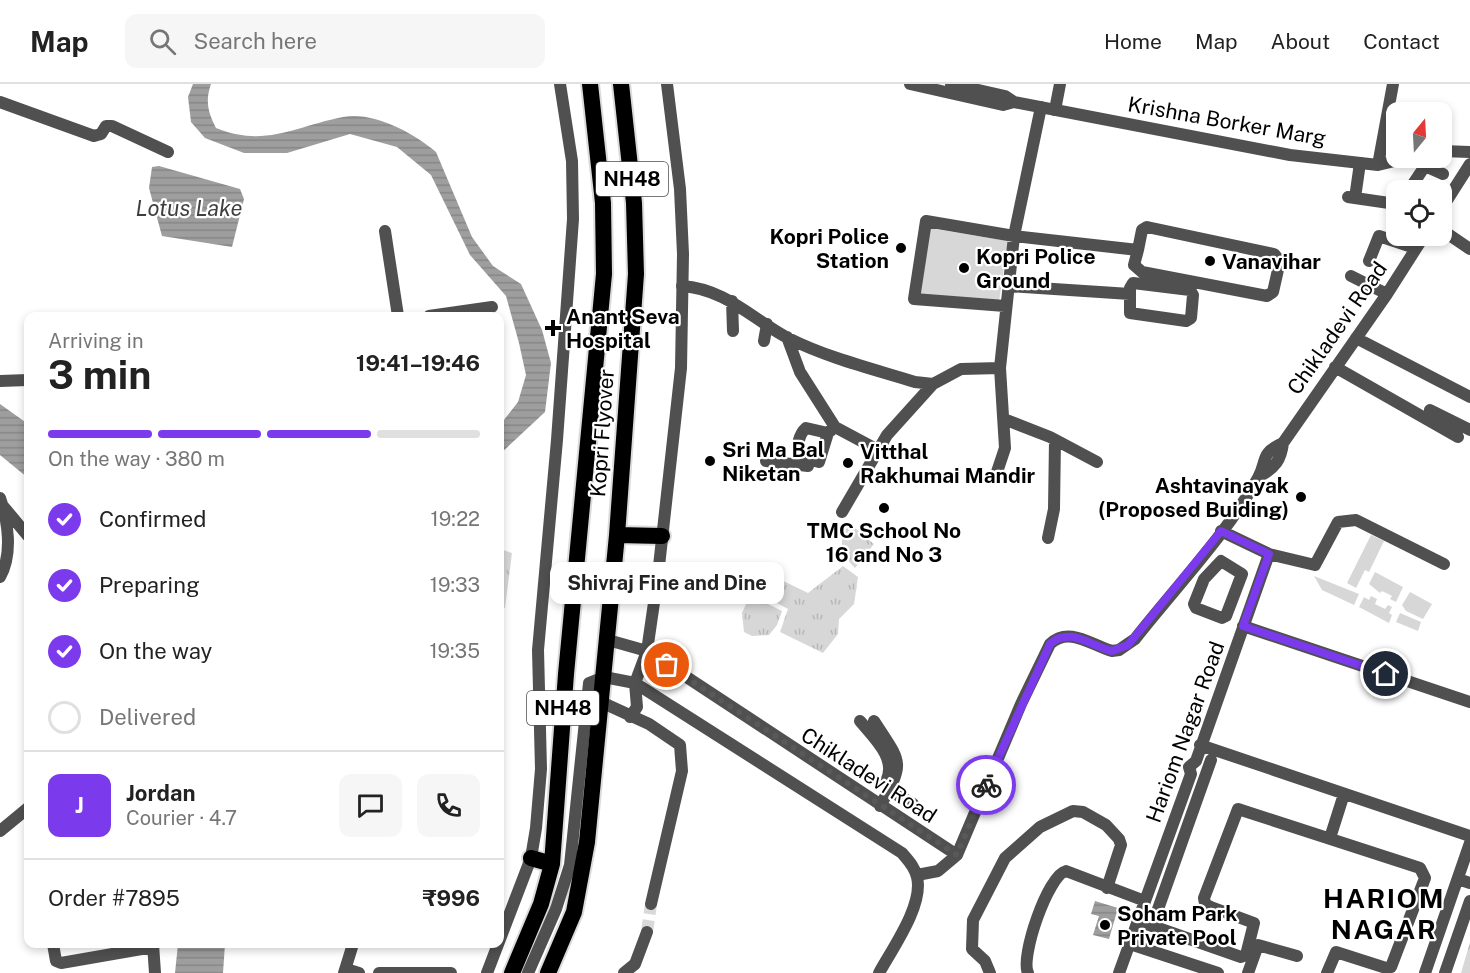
<!DOCTYPE html>
<html lang="en">
<head>
<meta charset="utf-8">
<style>
	body { margin:0; font-family:"Public Sans",sans-serif; background:#f6f6f6; color:#222; height:100vh; display:flex; flex-direction:column; font-size:22px; white-space:nowrap }
	* { box-sizing:border-box; margin:0 }
	p { font-size:20px; color:#767676 }
	.icon { flex:none; width:33px; height:33px; fill:none; stroke:currentColor; stroke-width:2; stroke-linecap:round; stroke-linejoin:round }
	.map { position:relative; flex:1; overflow:hidden }
	.panel { position:absolute; left:24px; top:228px; width:480px; height:636px; display:flex; flex-direction:column; background:#fff; border-radius:12px; box-shadow:0 3px 9px #0003 }
	.panel>* { flex:none }
	.needle { width:39px; rotate:18deg }
	.fabs { position:absolute; left:1386px; top:18px; display:grid; gap:12px }
	.fabs a { display:grid; place-items:center; width:66px; height:66px; border-radius:12px; background:#fff; box-shadow:0 3px 9px #0003; font-size:30px }
	.pin { position:absolute; display:grid; place-items:center; width:51px; height:51px; color:#fff; margin:-26px; border:3px solid #fff; border-radius:50%; box-shadow:0 2px 6px #0007 }
	.courier { position:absolute; display:grid; place-items:center; width:60px; height:60px; margin:-30px; border:4px solid #7c3aed; border-radius:50%; background:#fff; color:#222; box-shadow:0 2px 8px #0007 }
	.bubble { position:absolute; height:42px; border-radius:12px; background:#fff; box-shadow:0 3px 9px #0003; font-size:20px; font-weight:700; line-height:42px; text-align:center }
	.headline em { font-style:normal; font-weight:700 }
	.headline div { display:flex; flex-direction:column-reverse }
	.headline { display:flex; align-items:center; justify-content:space-between; height:102px; padding:0 24px }
	h1 { font-size:39px; font-weight:700; line-height:45px }
	.bar { display:grid; grid-template-columns:repeat(4,1fr); gap:9px 6px; align-content:center; height:72px; padding:0 24px }
	.bar i { height:8px; border-radius:4px; background:#e0e0e0 }
	.bar .on { background:#7c3aed }
	.bar p { grid-column:span 4 }
	.line { display:flex; align-items:center; gap:15px; padding:0 24px; border-top:2px solid #e0e0e0 }
	.line div { flex:1 }
	.round { display:grid; place-items:center; flex:none; width:63px; height:63px; border-radius:12px; background:#f6f6f6 }
	ol { padding:0 24px; list-style:none }
	li { display:flex; align-items:center; gap:18px; height:66px }
	li p { margin-inline-start:auto }
	li .icon { padding:6px; border-radius:50%; background:#7c3aed; color:#fff; stroke-width:4 }
	li:last-child { color:#767676 }
	li i { width:33px; height:33px; border:3px solid #e0e0e0; border-radius:50% }
	header { display:flex; align-items:center; gap:36px; box-sizing:border-box; height:84px; padding:0 30px; background:#fff; border-bottom:2px solid #e0e0e0 }
	header strong { font-size:28px }
	nav { display:flex; gap:33px; margin-inline-start:auto; font-size:21px }
	.search { width:420px; height:54px; background:#f6f6f6; display:flex; align-items:center; gap:15px; box-sizing:border-box; padding:0 21px; border-radius:12px; color:#767676; font-size:22px }
	.map>svg:first-child { display:block }
	.grass { fill:#d7d7d7 }
	.park { fill:url(#park-tufts) }
	.water { fill:url(#water-rules) }
	.lines { fill:none; stroke-linecap:round; stroke-linejoin:round }
	.tertiary-tunnel { stroke:#d9d9d9; stroke-width:12; stroke-dasharray:12 6; stroke-linecap:butt }
	.trunk-casing { stroke:#dbdbdb; stroke-width:20 }
	.minor { stroke:#505050; stroke-width:12 }
	.tertiary { stroke:#505050; stroke-width:12 }
	.trunk { stroke:#000; stroke-width:16 }
	.done { stroke:#595959; stroke-width:6; stroke-dasharray:0 10.8 }
	.route { stroke:#7c3aed; stroke-width:8 }
	.poi-dot { fill:#000; stroke:#fff; stroke-width:2 }
	.labels { text-anchor:middle; dominant-baseline:central; stroke-width:4.5; stroke-linejoin:round; paint-order:stroke }
	.shield { fill:#fff; stroke:#4c4c4c; stroke-width:1.5 }
	.shield-label { font-size:20px; font-weight:bold; fill:#000 }
	.street-label { font-size:21px; fill:#000; stroke:#fff }
	.poi-label { font-size:21px; font-weight:bold; fill:#000; stroke:#fff; text-anchor:start }
	.water-label { font-size:22px; font-style:italic; fill:#3f3f3f; stroke:#fff }
	.district-label { font-size:27px; font-weight:bold; letter-spacing:1.5px; fill:#000; stroke:#fff }
</style>
</head>
<body>
<header>
<strong>Map</strong>
<div class="search"><svg class="icon" aria-label="search" viewBox="0 0 24 24"><circle cx="10" cy="10" r="6"/><path d="M15 15l6 6"/></svg>Search here</div>
<nav><a>Home</a><a>Map</a><a>About</a><a>Contact</a></nav>
</header>
<div class="map">
<svg width="1470" height="889" viewBox="0 0 1470 889">
	<defs>
		<pattern id="park-tufts" width="24" height="20" patternUnits="userSpaceOnUse" patternTransform="scale(1.5)"><rect width="24" height="20" fill="#d7d7d7"/><path d="M3 7l-1-3M5 7V3M7 7l1-3M15 17l-1-3M17 17v-4M19 17l1-3" fill="none" stroke="#b7b7b7"/></pattern>
		<pattern id="water-rules" width="6" height="5" patternUnits="userSpaceOnUse" patternTransform="scale(1.5)"><rect width="6" height="5" fill="#9e9e9e"/><path d="M0 2.5h6" fill="none" stroke="#868686"/></pattern>
	</defs>
	<rect width="100%" height="100%" fill="#fff"/>
	<path class="grass" d="M929 144 1008 157 999 218 920 211Z
		M1371 451 1384 457 1369 488 1365 486 1356 504 1347 499Z
		M1375 488 1403 503 1396 518 1390 515 1392 512 1382 507 1380 509 1369 500Z
		M1314 492 1359 510 1354 521 1322 506Z
		M1410 508 1432 520 1423 535 1406 527 1402 521Z
		M1371 512 1377 515 1375 520 1385 525 1388 521 1392 523 1389 529 1392 531 1389 539 1359 523 1364 513 1369 516Z
		M1400 529 1421 538 1418 547 1396 538Z"/>
	<path class="park" d="M850 440 874 460 855 484 842 470V451Z
		M500 465 512 469 505 524H500Z
		M843 482 858 493 854 520 839 535 838 550 823 569 780 548 788 525 750 505 759 485 808 509Z
		M750 511 782 527 777 541 769 551 752 552 744 548 742 529Z
		M1470 858V889H1461Z"/>
	<path class="water" d="M193 0H211C205 17 208 28 216 44 265 64 296 42 343 33 373 27 414 49 436 68L472 153 493 182 521 200 542 246 551 279 545 328 500 370V341L518 318 526 291 519 259 506 212 470 171 431 91 397 63 350 50 287 69H244L205 54 191 38 188 13Z
		M159 82 240 105 244 115 232 163 162 152 149 104 152 83Z
		M0 320 28 340V394L0 371Z
		M1095 817 1118 824 1109 855 1093 851 1099 832 1091 830Z
		M178 860H225L223 889H175Z"/>
	<g class="lines">
		<path class="tertiary-tunnel" d="M647 848 651 820"/>
		<defs>
			<path id="trunk" d="M617 451 662 452
				M531 774 552 780
				M512 889 541 820 552 780 566 590 604 190 603 119 590 0
				M548 889 574 828 587 758 617 451 636 190 634 119 621 0"/>
		</defs>
		<use href="#trunk" class="trunk-casing"/>
		<path class="minor" d="M0 18 94 52 101 50 106 42H112L168 68
			M1055 26 1060 0
			M1409 106 1425 82 1443 90
			M1348 113 1396 120
			M1355 114 1360 79
			M1442 124 1470 80
			M1442 146 1470 165
			M385 147 398 232
			M1369 177 1379 152 1415 164
			M1351 192 1387 210
			M1133 199 1190 206 1193 211 1191 234 1186 237 1130 229V204Z
			M682 202C726 205 752 235 788 254 828 274 873 285 915 298L933 300 961 285 1000 284
			M1008 202 1130 210
			M732 217 733 247
			M1005 222 914 215 926 137 1014 152 1138 166 1134 181 1142 188 1267 212 1273 208 1280 177 1274 170 1147 143 1142 146 1138 166
			M429 232 492 223
			M787 253 800 288 835 343 878 366
			M1356 254 1470 313
			M764 257 767 240
			M1335 283 1458 353
			M1430 326 1470 346
			M1004 335 1050 353 1097 378
			M828 349 806 344C799 350 796 363 799 373L819 378 828 349 835 343
			M766 377 808 382
			M1260 392C1275 384 1281 376 1283 359
			M995 394 1005 364 1000 284 1014 152 1041 23
			M0 414C8 437 13 470 0 493
			M3 422 28 452
			M842 428 887 351 933 300
			M1048 454 1054 425 1055 356
			M1269 470 1315 481 1338 438 1356 436 1444 480
			M1221 477 1242 490 1226 532 1222 534 1196 524 1194 520 1204 495Z
			M1243 542 1470 618
			M608 556 647 567 957 771
			M635 599 902 769C908 776 915 783 917 793 924 821 892 865 879 889
			M860 637C873 653 898 675 886 697
			M874 637C901 679 906 677 880 722
			M1200 661 1470 752
			M889 706 913 720
			M0 747 28 724
			M1330 754 1344 710
			M917 791 938 787 957 771 1021 620 1050 560C1069 542 1091 561 1112 567L1119 566 1135 555C1175 504 1226 451 1258 394 1268 376 1259 370 1283 359L1387 210 1424 152
			M1458 795 1470 799
			M1138 837 1241 873 1246 871 1254 839 1211 823 1205 820 1204 814 1238 725 1420 784 1425 794 1391 883 1386 884 1336 868 1327 889
			M1152 842 1211 676
			M53 860 56 877 61 879 153 863
			M153 860 155 889
			M1130 860 1218 889
			M346 885 359 889
			M379 889H451
			M990 889 985 877 972 865 973 836 1005 774 1040 743 1073 727 1083 728 1106 741 1119 755 1121 761 1107 804
			M1028 889C1020 873 1048 791 1066 787L1145 817
			M1119 889 1191 690 1189 683 1196 677 1269 470 1221 447
			M1248 889 1258 861 1297 872
			M1425 889 1470 759
			M1445 889 1470 817"/>
		<path class="tertiary" d="M910 0 1003 21 1014 18
			M951 0 1005 12 1014 18 1290 71 1378 81 1407 74
			M1442 67 1470 68
			M1378 81 1393 0
			M0 297 28 296
			M601 618 649 640 680 661 682 687 651 820
			M630 633 637 623 635 599 647 567 658 491 681 284 683 170 680 105 667 0
			M344 889 353 860
			M487 889 531 774 536 744 541 685 538 566 557 356 573 135 572 77 560 0
			M528 889 556 825 570 781 589 599 604 593 635 599
			M624 889 635 880 647 848"/>
		<use href="#trunk" class="trunk"/>
	</g>
	<g class="lines">
		<path class="done" d="M667 581 957 771 986 701"/>
		<path class="route" d="M986 701 1050 560C1069 542 1091 562 1112 567L1128 561 1221 447 1269 470 1243 542 1386 590"/>
	</g>
	<g class="poi-dot">
		<circle cx="901" cy="164" r="6"/>
		<circle cx="1210" cy="177" r="6"/>
		<circle cx="964" cy="184" r="6"/>
		<path d="M550 235h6v6h6v6h-6v6h-6v-6h-6v-6h6z"/>
		<circle cx="710" cy="377" r="6"/>
		<circle cx="848" cy="379" r="6"/>
		<circle cx="1301" cy="413" r="6"/>
		<circle cx="884" cy="424" r="6"/>
		<circle cx="1105" cy="841" r="6"/>
	</g>
	<g class="labels">
		<g class="shield">
			<rect x="596" y="78" width="72" height="34" rx="4.5"/>
			<rect x="527" y="607" width="72" height="34" rx="4.5"/>
		</g>
		<g class="shield-label">
			<text x="632" y="95">NH48</text>
			<text x="563" y="624">NH48</text>
		</g>
		<g class="street-label">
			<text transform="translate(1227 37) rotate(10)">Krishna Borker Marg</text>
			<text transform="translate(1337 244) rotate(-55)">Chikladevi Road</text>
			<text transform="translate(602 349) rotate(-86)">Kopri Flyover</text>
			<text transform="translate(1185 648) rotate(-70)">Hariom Nagar Road</text>
			<text transform="translate(869 691) rotate(33)">Chikladevi Road</text>
		</g>
		<g class="poi-label">
			<text x="889" y="152" text-anchor="end">Kopri Police<tspan x="889" dy="24">Station</tspan></text>
			<text x="976" y="172">Kopri Police<tspan x="976" dy="24">Ground</tspan></text>
			<text x="1222" y="177">Vanavihar</text>
			<text x="566" y="232">Anant Seva<tspan x="566" dy="24">Hospital</tspan></text>
			<text x="722" y="365">Sri Ma Bal<tspan x="722" dy="24">Niketan</tspan></text>
			<text x="860" y="367">Vitthal<tspan x="860" dy="24">Rakhumai Mandir</tspan></text>
			<text x="1289" y="401" text-anchor="end">Ashtavinayak<tspan x="1289" dy="24">(Proposed Buiding)</tspan></text>
			<text x="884" y="446" text-anchor="middle">TMC School No<tspan x="884" dy="24">16 and No 3</tspan></text>
			<text x="1117" y="829">Soham Park<tspan x="1117" dy="24">Private Pool</tspan></text>
		</g>
		<g class="water-label">
			<text x="189" y="124">Lotus Lake</text>
		</g>
		<g class="district-label">
			<text x="1384" y="814">HARIOM<tspan x="1384" dy="31">NAGAR</tspan></text>
		</g>
	</g>
</svg>
<div class="fabs">
<a><svg class="needle" viewBox="-14 -14 28 28"><path d="M0-13l5 13h-10z" fill="#e53935"/><path d="M0 13l5-13h-10z" fill="#767676"/></svg></a>
<a><svg class="icon" aria-label="locate" viewBox="0 0 24 24"><circle cx="12" cy="12" r="6"/><path d="M12 2v4M12 18v4M2 12h4M18 12h4"/></svg></a>
</div>
<div class="pin" style="left:667px;top:581px;background:#ea580c"><svg class="icon" aria-label="bag" viewBox="0 0 24 24"><path d="M5 8h14l-1 12H6zM9 8a3 3 0 0 1 6 0"/></svg></div>
<div class="pin" style="left:1386px;top:590px;background:#1f2937"><svg class="icon" aria-label="home" viewBox="0 0 24 24"><path d="M3 11l9-7 9 7M6 9v11h12V9"/></svg></div>
<div class="courier" style="left:986px;top:701px"><svg class="icon" aria-label="bike" viewBox="0 0 24 24"><circle cx="6" cy="16" r="4"/><circle cx="18" cy="16" r="4"/><path d="M6 16l4-8h5l3 8M10 8l3 8H6M13 5h3"/></svg></div>
<div class="bubble" style="left:550px;top:478px;width:234px">Shivraj Fine and Dine</div>
<section class="panel">
<div class="headline"><div><h1>3 min</h1><p>Arriving in</p></div><em>19:41–19:46</em></div>
<div class="bar"><i class="on"></i><i class="on"></i><i class="on"></i><i></i><p>On the way · 380 m</p></div>
<ol>
<li><svg class="icon" aria-label="check" viewBox="0 0 24 24"><path d="M5 12l5 5 9-10"/></svg>Confirmed<p>19:22</p></li>
<li><svg class="icon" aria-label="check" viewBox="0 0 24 24"><path d="M5 12l5 5 9-10"/></svg>Preparing<p>19:33</p></li>
<li><svg class="icon" aria-label="check" viewBox="0 0 24 24"><path d="M5 12l5 5 9-10"/></svg>On the way<p>19:35</p></li>
<li><i></i>Delivered</li>
</ol>
<div class="line" style="height:108px"><b class="round" style="background:#7c3aed;color:#fff">J</b><div><b>Jordan</b><p>Courier · 4.7</p></div><a class="round"><svg class="icon" aria-label="chat" viewBox="0 0 24 24"><path d="M4 5h16v11H9l-5 4z"/></svg></a><a class="round"><svg class="icon" aria-label="phone" viewBox="0 0 24 24"><path d="M5 4h4l2 5-3 2q2 4 5 5l2-3 5 2v4C11 20 4 13 5 4z"/></svg></a></div>
<div class="line" style="height:78px"><div>Order #7895</div><b>₹996</b></div>
</section>
</div>
</body>
</html>
